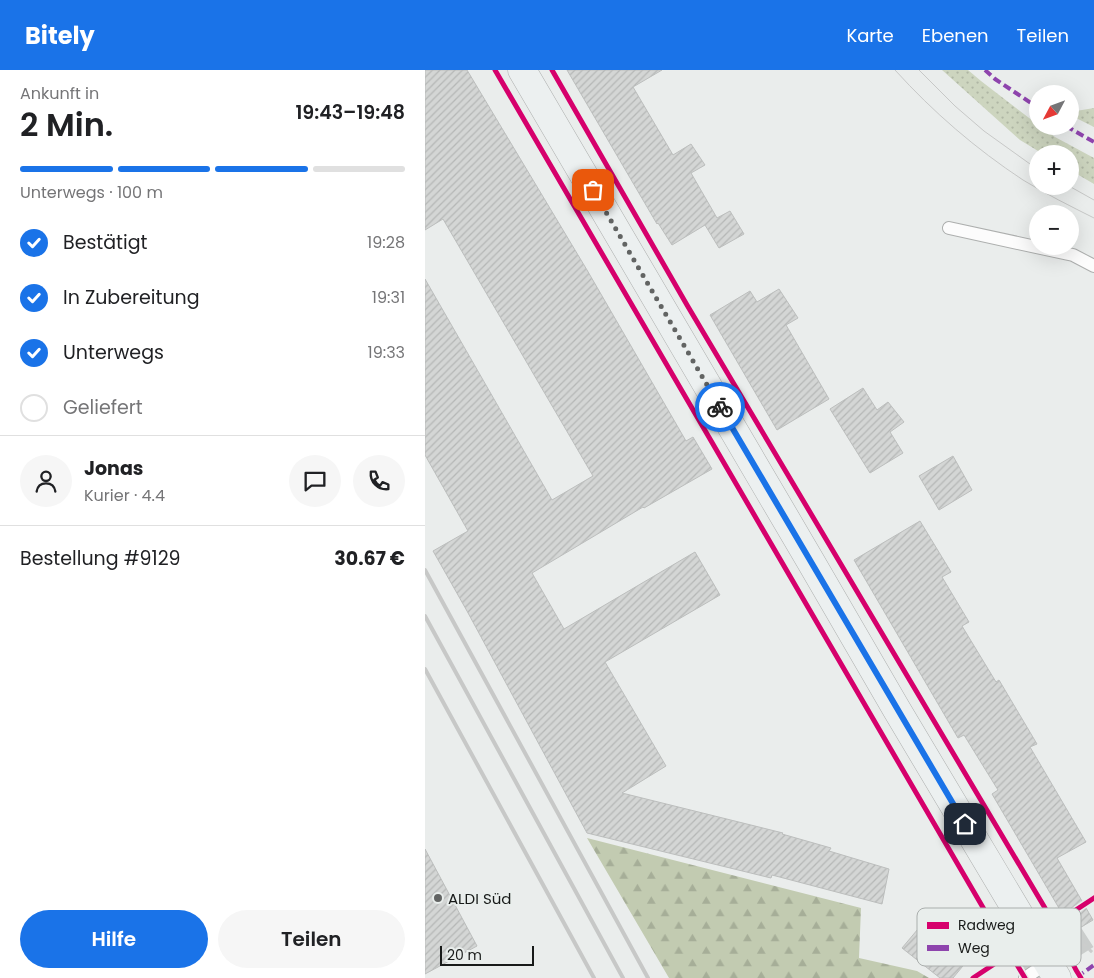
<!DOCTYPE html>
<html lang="de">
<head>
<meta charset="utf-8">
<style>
	body { margin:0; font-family:Poppins,sans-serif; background:#f6f6f6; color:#202124; height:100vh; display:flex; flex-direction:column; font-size:19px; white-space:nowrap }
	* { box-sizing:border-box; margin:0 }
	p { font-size:16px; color:#757577 }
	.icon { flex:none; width:28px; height:28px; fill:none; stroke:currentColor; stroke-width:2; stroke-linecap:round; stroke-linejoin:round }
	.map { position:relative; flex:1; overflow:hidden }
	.details { display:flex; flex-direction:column; background:#fff; width:425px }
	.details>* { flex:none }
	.needle { width:32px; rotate:229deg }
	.tools { position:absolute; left:604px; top:15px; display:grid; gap:10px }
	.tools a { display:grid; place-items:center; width:50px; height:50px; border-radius:50%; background:#fff; box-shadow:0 5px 20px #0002; font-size:25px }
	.scale { position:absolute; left:15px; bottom:12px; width:94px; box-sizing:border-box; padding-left:5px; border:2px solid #181a19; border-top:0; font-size:14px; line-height:18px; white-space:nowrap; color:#181a19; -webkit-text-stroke:4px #e9eeec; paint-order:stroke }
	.pin { position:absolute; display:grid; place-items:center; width:42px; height:42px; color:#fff; margin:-21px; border-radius:10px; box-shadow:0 2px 8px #0006 }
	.courier { position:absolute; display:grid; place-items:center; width:50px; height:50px; margin:-25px; border:4px solid #1a73e8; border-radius:50%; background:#fff; color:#222; box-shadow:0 1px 6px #0007 }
	.summary em { font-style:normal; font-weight:600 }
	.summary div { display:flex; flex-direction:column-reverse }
	.summary { display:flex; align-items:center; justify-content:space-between; height:85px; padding:0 20px }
	h1 { font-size:32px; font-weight:600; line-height:38px }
	.bar { display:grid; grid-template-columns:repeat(4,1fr); gap:8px 5px; align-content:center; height:60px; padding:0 20px }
	.bar i { height:6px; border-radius:4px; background:#e0e0e0 }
	.bar .on { background:#1a73e8 }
	.bar p { grid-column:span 4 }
	.line { display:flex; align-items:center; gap:12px; padding:0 20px; border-top:1px solid #e0e0e0 }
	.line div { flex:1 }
	.round { display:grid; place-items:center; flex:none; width:52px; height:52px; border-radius:26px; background:#f6f6f6 }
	ol { padding:0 20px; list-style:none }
	li { display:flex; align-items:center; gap:15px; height:55px }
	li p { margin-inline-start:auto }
	li .icon { padding:5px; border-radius:50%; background:#1a73e8; color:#fff; stroke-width:4 }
	li:last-child { color:#757577 }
	li i { width:28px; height:28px; border:2px solid #e0e0e0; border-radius:50% }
	.cta { display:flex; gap:10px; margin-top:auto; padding:10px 20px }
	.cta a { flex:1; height:58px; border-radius:30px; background:#1a73e8; color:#fff; font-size:20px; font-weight:600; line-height:58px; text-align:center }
	.cta a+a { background:#f6f6f6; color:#202124 }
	header { display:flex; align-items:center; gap:30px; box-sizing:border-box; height:70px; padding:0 25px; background:#1a73e8; color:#fff }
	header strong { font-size:24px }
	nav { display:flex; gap:28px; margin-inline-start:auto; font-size:18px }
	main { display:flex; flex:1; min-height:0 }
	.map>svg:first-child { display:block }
	.grass { fill:url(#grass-dots) }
	.forest { fill:url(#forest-firs) }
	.building { fill:url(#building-hatch); stroke:#bcbebd }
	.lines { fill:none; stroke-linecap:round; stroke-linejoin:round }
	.secondary-tunnel { stroke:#cacdcc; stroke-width:28; stroke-dasharray:28 14; stroke-linecap:butt }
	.lane-casing { stroke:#adafae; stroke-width:14 }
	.secondary-casing { stroke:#adafae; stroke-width:29 }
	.path { stroke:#cccdcd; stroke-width:3; stroke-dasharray:4 4; stroke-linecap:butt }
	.lane { stroke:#fcfcfc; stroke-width:12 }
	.secondary { stroke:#ecf0f0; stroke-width:28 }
	.tram { stroke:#c7c8c7; stroke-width:1 }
	.rail { stroke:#c7c8c7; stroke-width:4 }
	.quiet { stroke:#8e44ad; stroke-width:4; stroke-dasharray:8 4; stroke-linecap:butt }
	.cycleway-casing { stroke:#e9eeec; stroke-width:8 }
	.cycleway { stroke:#d6006c; stroke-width:5 }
	.done { stroke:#626463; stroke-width:5; stroke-dasharray:0 9 }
	.route { stroke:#1a73e8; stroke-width:6 }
	.poi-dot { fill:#626463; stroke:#e9eeec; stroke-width:2 }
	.labels { text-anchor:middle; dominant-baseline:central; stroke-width:4; stroke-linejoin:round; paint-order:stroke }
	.poi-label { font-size:15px; fill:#181a19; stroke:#e9eeec; text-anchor:start }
	.key { fill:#e9eeec; stroke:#aaaead; stroke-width:1 }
	.key-label { font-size:14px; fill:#181a19 }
</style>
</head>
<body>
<header>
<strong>Bitely</strong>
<nav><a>Karte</a><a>Ebenen</a><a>Teilen</a></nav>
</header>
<main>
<section class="details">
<div class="summary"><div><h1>2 Min.</h1><p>Ankunft in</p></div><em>19:43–19:48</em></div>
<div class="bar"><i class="on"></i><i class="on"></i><i class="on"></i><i></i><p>Unterwegs · 100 m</p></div>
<ol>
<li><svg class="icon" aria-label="check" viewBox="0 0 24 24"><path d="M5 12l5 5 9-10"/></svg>Bestätigt<p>19:28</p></li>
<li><svg class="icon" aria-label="check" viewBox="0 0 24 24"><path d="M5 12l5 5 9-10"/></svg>In Zubereitung<p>19:31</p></li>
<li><svg class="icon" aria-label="check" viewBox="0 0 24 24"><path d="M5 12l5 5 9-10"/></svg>Unterwegs<p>19:33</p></li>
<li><i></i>Geliefert</li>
</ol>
<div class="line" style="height:90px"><a class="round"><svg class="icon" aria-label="person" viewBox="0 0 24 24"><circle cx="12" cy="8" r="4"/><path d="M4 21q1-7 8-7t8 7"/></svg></a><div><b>Jonas</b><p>Kurier · 4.4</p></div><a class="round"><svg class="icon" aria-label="chat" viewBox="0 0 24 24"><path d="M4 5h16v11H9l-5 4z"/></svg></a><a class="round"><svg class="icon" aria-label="phone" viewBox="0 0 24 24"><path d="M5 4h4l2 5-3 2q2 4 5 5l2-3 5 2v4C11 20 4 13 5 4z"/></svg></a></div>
<div class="line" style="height:65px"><div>Bestellung #9129</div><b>30.67 €</b></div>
<div class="cta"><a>Hilfe</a><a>Teilen</a></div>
</section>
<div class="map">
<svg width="669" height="908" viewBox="0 0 669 908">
	<defs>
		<pattern id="grass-dots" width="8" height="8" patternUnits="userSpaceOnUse" patternTransform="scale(1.25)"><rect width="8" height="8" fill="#cdd5bf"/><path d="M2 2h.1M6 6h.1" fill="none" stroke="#afb6a4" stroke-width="1.8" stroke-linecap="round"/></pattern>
		<pattern id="forest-firs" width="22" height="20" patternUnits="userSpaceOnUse" patternTransform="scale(1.25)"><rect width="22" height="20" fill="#c2cbb1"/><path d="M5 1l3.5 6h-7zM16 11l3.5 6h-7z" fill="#a6ae98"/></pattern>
		<pattern id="building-hatch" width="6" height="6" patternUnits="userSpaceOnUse" patternTransform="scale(1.25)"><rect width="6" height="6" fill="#d4d6d5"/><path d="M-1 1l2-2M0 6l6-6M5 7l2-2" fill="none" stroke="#b5b7b6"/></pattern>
	</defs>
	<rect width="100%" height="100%" fill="#eaedec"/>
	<path class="grass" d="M517 0H543L556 11 612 54V56H615L630 67 669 88V114L645 100V84H618L595 70Z
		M669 38V57L645 45V42Z"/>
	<path class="forest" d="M162 768 436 838 434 888 492 901 504 908H244Z"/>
	<path class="building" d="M0 0H42L162 200 261 371 268 367 287 399 219 438 218 437 107 503 139 559 270 482 295 525 180 592 241 696 197 723 358 763 357 764 406 778 404 781 464 799 457 834 347 805 346 808 162 763 42 541 16 495 8 481 43 461 0 385V209L127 430 168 406 18 149 0 160Z
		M142 0H237L208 17 248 85 266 74 280 95 266 103 292 148 305 141 319 164 294 178 280 155 247 175 233 153 232 154Z
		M354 219 373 248 361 255 404 329 352 360 285 245 325 221 332 232Z
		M438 318 452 340 463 332 479 352 465 362 478 383 445 403 405 339Z
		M528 386 547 420 514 440 494 406Z
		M495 451 526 502 517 507 544 552 537 556 571 612 574 610 612 674 605 677 661 772 632 788 668 850 648 862 567 724 573 720 539 665 533 668 429 490Z
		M0 779 52 876 0 904Z
		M510 848 545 858 556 874 528 908H515L477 878 493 859 498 863Z"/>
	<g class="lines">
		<path class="secondary-tunnel" d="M602 903 669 860"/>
		<defs>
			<path id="lane" d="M524 158 648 185 669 196
				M600 908 622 893"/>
			<path id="secondary" d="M97 0 386 492 472 640 632 908"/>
		</defs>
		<use href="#lane" class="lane-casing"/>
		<use href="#secondary" class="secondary-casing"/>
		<path class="path" d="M635 852 669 884"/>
		<use href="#lane" class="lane"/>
		<use href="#secondary" class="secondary"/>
		<path class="tram" d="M470 0C508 42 551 79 598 110 621 124 645 136 669 148
			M494 0 530 36 559 61 612 99
			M644 116 669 130"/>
		<path class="rail" d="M0 500 223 908
			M0 546 198 908
			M0 599 169 908"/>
		<path class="quiet" d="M560 0 570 9 612 37
			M641 56 669 72
			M575 867 574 865 620 838
			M652 907 669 895"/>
		<defs>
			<path id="cycleway" d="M70 0 574 865 600 908
				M127 0 262 235 620 838 651 900 656 908
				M548 908 669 828"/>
		</defs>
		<use href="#cycleway" class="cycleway-casing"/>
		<use href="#cycleway" class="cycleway"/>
	</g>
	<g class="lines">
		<path class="done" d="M168 120 295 337"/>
		<path class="route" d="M295 337C377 476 458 615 540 754"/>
	</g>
	<circle class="poi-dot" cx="13" cy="828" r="5"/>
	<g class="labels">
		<g class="poi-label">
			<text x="23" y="828">ALDI Süd</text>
		</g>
	</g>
	<rect x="492" y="838" width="164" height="58" rx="8" class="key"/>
	<rect x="502" y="852" width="22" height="7" fill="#d6006c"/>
	<rect x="502" y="875" width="22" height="6" fill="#8e44ad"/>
	<g class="key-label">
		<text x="533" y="860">Radweg</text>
		<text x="533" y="883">Weg</text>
	</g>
</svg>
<div class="tools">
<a><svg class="needle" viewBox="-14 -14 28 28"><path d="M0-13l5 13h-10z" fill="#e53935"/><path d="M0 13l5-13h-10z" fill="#757577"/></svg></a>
<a>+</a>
<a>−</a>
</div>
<div class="scale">20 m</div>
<div class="pin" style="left:168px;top:120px;background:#ea580c"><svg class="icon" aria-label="bag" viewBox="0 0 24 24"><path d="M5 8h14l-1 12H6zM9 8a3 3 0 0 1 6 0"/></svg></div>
<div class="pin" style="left:540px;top:754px;background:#1f2937"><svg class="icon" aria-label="home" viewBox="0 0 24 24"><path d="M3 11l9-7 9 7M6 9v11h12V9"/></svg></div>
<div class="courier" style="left:295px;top:337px"><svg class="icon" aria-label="bike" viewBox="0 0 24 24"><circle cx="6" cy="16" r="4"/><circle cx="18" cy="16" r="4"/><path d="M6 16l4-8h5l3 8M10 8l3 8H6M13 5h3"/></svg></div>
</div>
</main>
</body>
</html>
